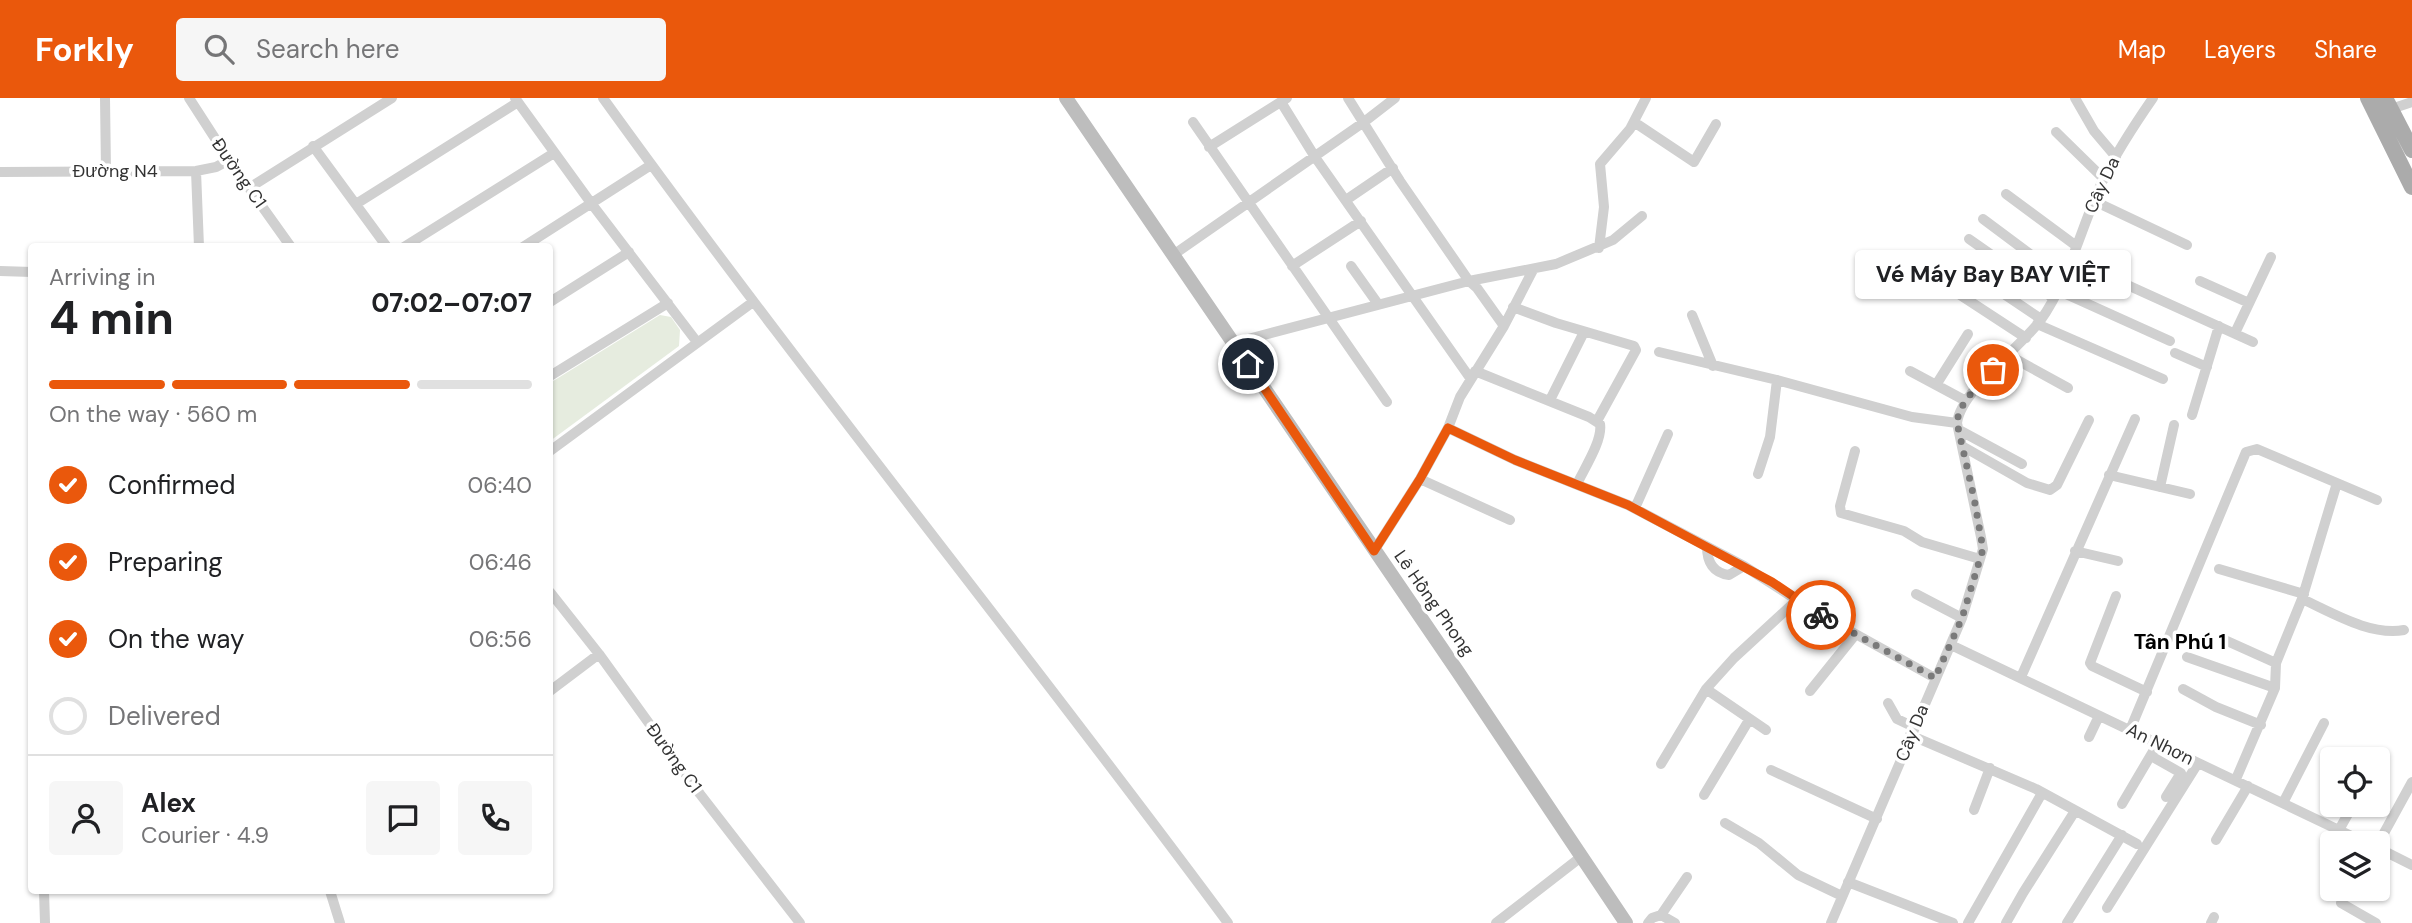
<!DOCTYPE html>
<html lang="en">
<head>
<meta charset="utf-8">
<style>
	body { margin:0; font-family:"DM Sans",sans-serif; background:#f6f6f6; color:#202124; height:100vh; display:flex; flex-direction:column; font-size:26px; white-space:nowrap }
	* { box-sizing:border-box; margin:0 }
	p { font-size:23px; color:#757577 }
	.icon { flex:none; width:38px; height:38px; fill:none; stroke:currentColor; stroke-width:2; stroke-linecap:round; stroke-linejoin:round }
	.map { position:relative; flex:1; overflow:hidden }
	.panel { position:absolute; left:28px; top:145px; width:525px; height:651px; display:flex; flex-direction:column; background:#fff; border-radius:7px; box-shadow:0 2px 5px #0004 }
	.panel>* { flex:none }
	.controls { position:absolute; left:2320px; top:649px; display:grid; gap:14px }
	.controls a { display:grid; place-items:center; width:70px; height:70px; border-radius:7px; background:#fff; box-shadow:0 2px 5px #0004; font-size:35px }
	.pin { position:absolute; display:grid; place-items:center; width:60px; height:60px; color:#fff; margin:-30px; border:4px solid #fff; border-radius:50%; box-shadow:0 2px 7px #0007 }
	.courier { position:absolute; display:grid; place-items:center; width:70px; height:70px; margin:-35px; border:5px solid #ea580c; border-radius:50%; background:#fff; color:#222; box-shadow:0 2px 9px #0007 }
	.bubble { position:absolute; height:49px; border-radius:7px; background:#fff; box-shadow:0 2px 5px #0004; font-size:23px; font-weight:700; line-height:49px; text-align:center }
	.head em { font-style:normal; font-weight:700 }
	.head div { display:flex; flex-direction:column-reverse }
	.head { display:flex; align-items:center; justify-content:space-between; height:119px; padding:0 21px }
	h1 { font-size:46px; font-weight:700; line-height:52px }
	.bar { display:grid; grid-template-columns:repeat(4,1fr); gap:10px 7px; align-content:center; height:84px; padding:0 21px }
	.bar i { height:9px; border-radius:5px; background:#e0e0e0 }
	.bar .selected { background:#ea580c }
	.bar p { grid-column:span 4 }
	.line { display:flex; align-items:center; gap:18px; padding:0 21px; border-top:2px solid #e0e0e0 }
	.line div { flex:1 }
	.round { display:grid; place-items:center; flex:none; width:74px; height:74px; border-radius:7px; background:#f6f6f6 }
	ol { padding:0 21px; list-style:none }
	li { display:flex; align-items:center; gap:21px; height:77px }
	li p { margin-inline-start:auto }
	li .icon { padding:7px; border-radius:50%; background:#ea580c; color:#fff; stroke-width:4 }
	li:last-child { color:#757577 }
	li i { width:38px; height:38px; border:4px solid #e0e0e0; border-radius:50% }
	header { display:flex; align-items:center; gap:42px; box-sizing:border-box; height:98px; padding:0 35px; background:#ea580c; color:#fff }
	header strong { font-size:33px }
	nav { display:flex; gap:38px; margin-inline-start:auto; font-size:24px }
	.search { width:490px; height:63px; background:#f6f6f6; display:flex; align-items:center; gap:18px; box-sizing:border-box; padding:0 24px; border-radius:7px; color:#757577; font-size:26px }
	.map>svg:first-child { display:block }
	.green { fill:#e6ecdf }
	.lines { fill:none; stroke-linecap:round; stroke-linejoin:round }
	.minor { stroke:#d0d0d0; stroke-width:10 }
	.secondary { stroke:#bdbdbd; stroke-width:14 }
	.primary { stroke:#ababab; stroke-width:16 }
	.done { stroke:#7a7a7a; stroke-width:7; stroke-dasharray:0 12.6 }
	.route { stroke:#ea580c; stroke-width:9 }
	.labels { text-anchor:middle; dominant-baseline:central; stroke-width:7; stroke-linejoin:round; paint-order:stroke }
	.street-label { font-size:18px; fill:#333; stroke:#fff }
	.quarter-label { font-size:21px; font-weight:bold; fill:#000; stroke:#fff }
</style>
</head>
<body>
<header>
<strong>Forkly</strong>
<div class="search"><svg class="icon" aria-label="search" viewBox="0 0 24 24"><circle cx="10" cy="10" r="6"/><path d="M15 15l6 6"/></svg>Search here</div>
<nav><a>Map</a><a>Layers</a><a>Share</a></nav>
</header>
<div class="map">
<svg width="2412" height="825" viewBox="0 0 2412 825">
	<rect width="100%" height="100%" fill="#fff"/>
	<path class="green" d="M660 217 671 219 680 232 679 248 550 343V285Z"/>
	<g class="lines">
		<path class="minor" d="M105 0 106 73
			M189 0 229 62 291 149
			M515 0 591 105 697 244
			M603 0C805 280 1023 548 1228 825
			M1348 0 1400 83 1469 183 1477 190 1504 228
			M2075 0 2094 33 2116 59
			M1281 4 1315 59 1470 280
			M2391 11 2412 4
			M1193 24 1387 304
			M1634 24 1694 64 1716 26
			M2056 34 2104 81
			M313 48 387 149
			M1209 49 1287 0
			M196 73 199 149
			M0 74 196 73 216 69 229 62
			M249 90 392 0
			M2006 96 2075 147
			M1346 102 1393 70
			M2094 103 2187 147
			M356 106 518 4
			M1983 121 2062 180
			M1969 141 2053 200
			M404 149 554 55
			M523 149 651 67
			M1599 150 1604 109 1600 66 1630 31 1646 0
			M1173 157 1364 24 1395 0
			M2070 161 2253 244
			M1955 163 2041 221
			M1292 168 1361 123
			M1351 168 1378 206
			M0 173 32 174
			M2200 183 2249 205
			M1945 187 2026 240
			M2057 192 2170 243
			M550 204 629 154
			M1513 209 1556 225 1634 248 1636 252 1597 323
			M1692 217 1713 268
			M2037 226 2163 281
			M2235 235 2271 159
			M1233 245 1469 183 1556 166 1613 142 1642 118
			M1659 254 1777 282 1912 319 1957 325
			M2175 255 2207 269
			M2008 257 2068 290
			M1475 273 1589 319 1600 326C1603 342 1584 371 1577 386
			M1910 273 1966 303
			M550 278 668 205
			M1936 287 1968 236
			M1550 302 1584 234
			M2192 317 2219 228
			M1448 330 1515 362 1628 407 1744 468 1814 513 1935 580
			M1959 332 2022 366
			M1962 348 2027 385 2050 392 2057 387 2089 322
			M550 353 753 204
			M1855 353 1840 408 1841 415 1904 433 1922 444 1980 461
			M1758 376 1770 339 1777 282
			M2109 377 2190 396
			M1420 381 1510 422
			M2160 389 2174 327
			M1635 410 1668 336
			M1707 449C1707 464 1713 475 1729 477L1744 468
			M1374 453 1420 381 1448 330 1460 299 1504 228 1533 172
			M2075 453 2118 463
			M2219 471 2304 496
			M550 494 599 556 700 696 800 825
			M1916 496 1962 520
			M2116 498 2090 565 2092 568 2147 594
			M2302 501C2333 515 2370 538 2404 532
			M2227 543 2276 565
			M1951 547 2368 746
			M2187 559 2275 590
			M2021 579 2135 321
			M2183 591 2216 609 2261 627
			M550 593 599 556
			M1810 593 1855 537
			M1888 605 1897 621 1914 629
			M1766 632 1706 591 1734 560 1797 502
			M2130 632 2246 354 2257 351 2377 402
			M1910 637 2036 691 2137 746
			M2089 639 2099 618
			M2151 658 2181 675 2166 699
			M1661 666 1706 591
			M1771 672 1877 721
			M2236 681 2275 590 2276 565 2302 501 2337 385
			M1704 697 1749 622
			M2283 705 2324 625
			M2122 706 2158 645
			M1974 712 1990 670
			M1725 725 1759 745 1798 777 1842 798
			M2339 732 2353 707
			M2216 742 2248 688
			M2378 746 2412 684
			M2378 750 2412 767
			M1848 784 1953 825
			M44 793 45 825
			M330 793 340 825
			M2341 805 2376 825
			M2107 810 2198 665
			M1661 817 1675 825
			M1496 825 1581 759
			M1648 825 1652 820 1661 817 1687 779
			M1831 825 1962 520 1980 461 1983 451 1981 439 1957 325C1961 292 2019 251 2040 223 2069 183 2082 126 2103 82 2117 53 2135 26 2153 0
			M1968 825 2042 695
			M2006 825 2023 795 2075 713
			M2067 825 2122 737
			M2211 825 2214 819"/>
		<path class="secondary" d="M1066 0 1458 574 1626 825"/>
		<path class="primary" d="M2368 0 2412 89
			M2385 0 2412 52"/>
	</g>
	<g class="lines">
		<path class="done" d="M1821 517 1935 580 1962 520 1983 451 1974 400 1957 325C1959 303 1979 288 1993 272"/>
		<path class="route" d="M1248 266 1374 453 1420 381 1448 330 1515 362 1628 407 1772 484 1821 517"/>
	</g>
	<g class="labels">
		<g class="street-label">
			<text x="115" y="73">Đường N4</text>
			<text transform="translate(239 75) rotate(55)">Đường C1</text>
			<text transform="translate(2102 87) rotate(-65)">Cây Da</text>
			<text transform="translate(1434 505) rotate(55)">Lê Hồng Phong</text>
			<text transform="translate(1912 635) rotate(-68)">Cây Da</text>
			<text transform="translate(2160 646) rotate(26)">An Nhơn</text>
			<text transform="translate(674 660) rotate(54)">Đường C1</text>
		</g>
		<g class="quarter-label">
			<text x="2180" y="544">Tân Phú 1</text>
		</g>
	</g>
</svg>
<div class="controls">
<a><svg class="icon" aria-label="locate" viewBox="0 0 24 24"><circle cx="12" cy="12" r="6"/><path d="M12 2v4M12 18v4M2 12h4M18 12h4"/></svg></a>
<a><svg class="icon" aria-label="layers" viewBox="0 0 24 24"><path d="M12 4l9 5-9 5-9-5zM3 14l9 5 9-5"/></svg></a>
</div>
<div class="pin" style="left:1993px;top:272px;background:#ea580c"><svg class="icon" aria-label="bag" viewBox="0 0 24 24"><path d="M5 8h14l-1 12H6zM9 8a3 3 0 0 1 6 0"/></svg></div>
<div class="pin" style="left:1248px;top:266px;background:#1f2937"><svg class="icon" aria-label="home" viewBox="0 0 24 24"><path d="M3 11l9-7 9 7M6 9v11h12V9"/></svg></div>
<div class="courier" style="left:1821px;top:517px"><svg class="icon" aria-label="bike" viewBox="0 0 24 24"><circle cx="6" cy="16" r="4"/><circle cx="18" cy="16" r="4"/><path d="M6 16l4-8h5l3 8M10 8l3 8H6M13 5h3"/></svg></div>
<div class="bubble" style="left:1855px;top:152px;width:276px">Vé Máy Bay BAY VIỆT</div>
<section class="panel">
<div class="head"><div><h1>4 min</h1><p>Arriving in</p></div><em>07:02–07:07</em></div>
<div class="bar"><i class="selected"></i><i class="selected"></i><i class="selected"></i><i></i><p>On the way · 560 m</p></div>
<ol>
<li><svg class="icon" aria-label="check" viewBox="0 0 24 24"><path d="M5 12l5 5 9-10"/></svg>Confirmed<p>06:40</p></li>
<li><svg class="icon" aria-label="check" viewBox="0 0 24 24"><path d="M5 12l5 5 9-10"/></svg>Preparing<p>06:46</p></li>
<li><svg class="icon" aria-label="check" viewBox="0 0 24 24"><path d="M5 12l5 5 9-10"/></svg>On the way<p>06:56</p></li>
<li><i></i>Delivered</li>
</ol>
<div class="line" style="height:126px"><a class="round"><svg class="icon" aria-label="person" viewBox="0 0 24 24"><circle cx="12" cy="8" r="4"/><path d="M4 21q1-7 8-7t8 7"/></svg></a><div><b>Alex</b><p>Courier · 4.9</p></div><a class="round"><svg class="icon" aria-label="chat" viewBox="0 0 24 24"><path d="M4 5h16v11H9l-5 4z"/></svg></a><a class="round"><svg class="icon" aria-label="phone" viewBox="0 0 24 24"><path d="M5 4h4l2 5-3 2q2 4 5 5l2-3 5 2v4C11 20 4 13 5 4z"/></svg></a></div>
</section>
</div>
</body>
</html>
